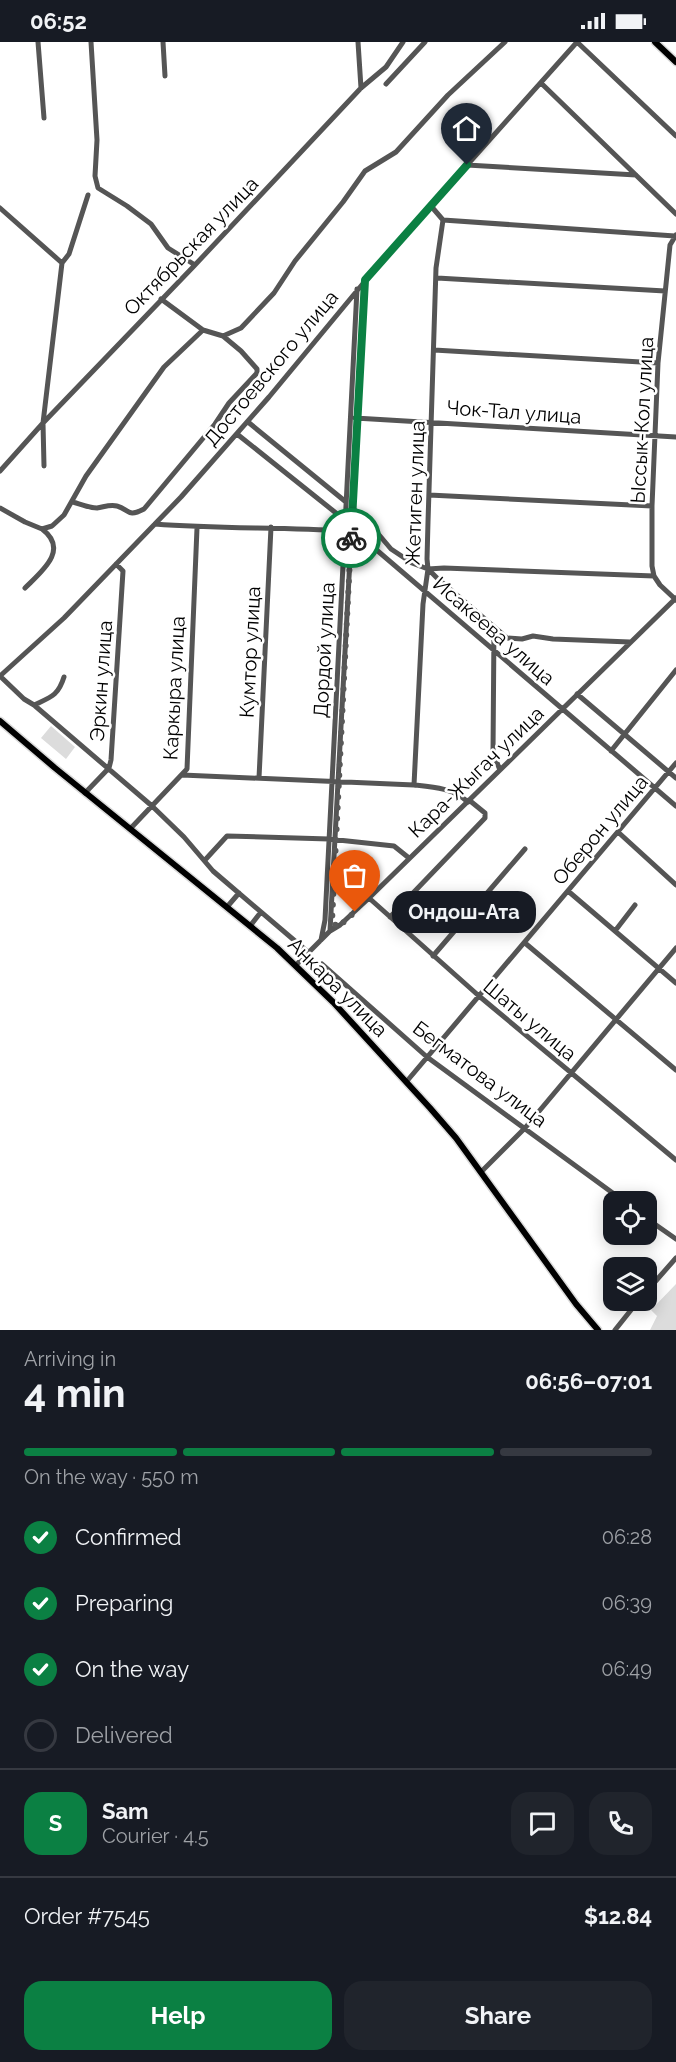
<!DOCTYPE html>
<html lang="en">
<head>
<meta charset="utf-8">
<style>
	body { margin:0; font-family:Raleway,sans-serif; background:#20242c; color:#f1f3f6; height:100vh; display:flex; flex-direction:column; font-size:22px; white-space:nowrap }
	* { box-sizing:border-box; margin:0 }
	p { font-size:20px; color:#9ea1a6 }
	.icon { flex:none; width:33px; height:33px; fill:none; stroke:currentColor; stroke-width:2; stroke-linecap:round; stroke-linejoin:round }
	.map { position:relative; height:1288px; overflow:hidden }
	.drawer { display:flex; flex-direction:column; background:#171b24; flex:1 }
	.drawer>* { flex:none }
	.buttons { position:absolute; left:603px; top:1149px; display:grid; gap:12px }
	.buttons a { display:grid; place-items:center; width:54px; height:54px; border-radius:12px; background:#171b24; box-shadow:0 3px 15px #0003; font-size:30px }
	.pin { position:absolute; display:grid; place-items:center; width:51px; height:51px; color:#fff; margin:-62px -26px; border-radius:50% 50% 50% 0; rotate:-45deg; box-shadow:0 0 6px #0007 }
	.pin .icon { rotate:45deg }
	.courier { position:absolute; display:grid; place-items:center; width:60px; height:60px; margin:-30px; border:4px solid #0b8043; border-radius:50%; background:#fff; color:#222; box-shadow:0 2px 8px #0007 }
	.bubble { position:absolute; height:42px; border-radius:18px; background:#171b24; box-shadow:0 3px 15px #0003; font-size:20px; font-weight:700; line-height:42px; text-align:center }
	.summary em { font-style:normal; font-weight:700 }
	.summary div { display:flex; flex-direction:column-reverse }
	.summary { display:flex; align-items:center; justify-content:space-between; height:102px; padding:0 24px }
	h1 { font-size:39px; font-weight:700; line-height:45px }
	.bar { display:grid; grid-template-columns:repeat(4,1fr); gap:9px 6px; align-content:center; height:72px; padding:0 24px }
	.bar i { height:8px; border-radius:4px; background:#363941 }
	.bar .current { background:#0b8043 }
	.bar p { grid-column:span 4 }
	.line { display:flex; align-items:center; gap:15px; padding:0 24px; border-top:2px solid #363941 }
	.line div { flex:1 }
	.round { display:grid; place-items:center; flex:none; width:63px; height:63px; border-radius:18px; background:#20242c }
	ol { padding:0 24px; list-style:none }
	li { display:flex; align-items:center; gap:18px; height:66px }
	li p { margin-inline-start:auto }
	li .icon { padding:6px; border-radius:50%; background:#0b8043; color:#fff; stroke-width:4 }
	li:last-child { color:#9ea1a6 }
	li i { width:33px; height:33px; border:3px solid #363941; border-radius:50% }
	.action { display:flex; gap:12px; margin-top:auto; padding:12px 24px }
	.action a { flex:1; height:69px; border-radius:18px; background:#0b8043; color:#fff; font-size:24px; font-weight:700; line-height:69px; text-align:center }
	.action a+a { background:#20242c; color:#f1f3f6 }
	.status { display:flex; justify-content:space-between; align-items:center; height:42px; padding:0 30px; background:#171b24; direction:ltr }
	.status svg { height:16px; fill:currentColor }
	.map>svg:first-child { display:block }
	.green { fill:#dcdcdc }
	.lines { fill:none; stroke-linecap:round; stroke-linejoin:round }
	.major-casing { stroke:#dbdbdb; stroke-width:9 }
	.minor { stroke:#555; stroke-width:5 }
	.major { stroke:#000; stroke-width:6 }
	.done { stroke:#595959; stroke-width:6; stroke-dasharray:0 10.8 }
	.route { stroke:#0b8043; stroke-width:8 }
	.labels { text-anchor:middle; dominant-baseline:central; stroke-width:5; stroke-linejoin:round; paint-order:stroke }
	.street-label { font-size:20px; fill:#000; stroke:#fff }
</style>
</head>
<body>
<div class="status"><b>06:52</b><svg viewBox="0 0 49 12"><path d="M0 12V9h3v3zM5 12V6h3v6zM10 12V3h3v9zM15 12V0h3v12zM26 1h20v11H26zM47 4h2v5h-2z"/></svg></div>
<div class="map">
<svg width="676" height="1288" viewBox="0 0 676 1288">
	<rect width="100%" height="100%" fill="#fff"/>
	<path class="green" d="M51 684 75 705 66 717 41 696Z
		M676 1242V1288H650L657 1274 651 1268Z"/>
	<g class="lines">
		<defs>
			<path id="major" d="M655 0 676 20
				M0 679 55 726 277 906 333 960 430 1066 456 1096 576 1262 598 1288"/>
		</defs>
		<use href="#major" class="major-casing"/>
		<path class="minor" d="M38 0 44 76
			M91 0 97 98 95 134 98 146 127 164 151 182 168 206 195 223
			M163 0 165 34
			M358 0 361 46
			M577 0 676 94
			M541 41 676 172
			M386 42 425 0
			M467 123 636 133
			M0 166 62 221
			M443 178 675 194
			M676 193 670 203 658 321 652 464V524L654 534 660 543 676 558
			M62 221 69 212 88 153
			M437 236 665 249
			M223 294 241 286 274 251 295 219 343 160 365 129 396 110 448 53 505 0
			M434 308 658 321
			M355 376 676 395
			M248 380 346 460
			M237 392 346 479 352 487 676 764
			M44 424 43 381 62 221
			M0 429 43 381 194 224 361 46 386 25 403 0
			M429 453 652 464
			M73 460C80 462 90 466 97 466 104 465 110 462 117 464 129 467 127 476 144 467L215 382 229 361 257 331V327L241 309 223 294 203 288 161 257
			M0 466 25 480 42 487 52 484 64 473 86 434 164 325 203 288
			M353 467 369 481 391 507 412 521 428 527 438 537 507 596 522 597 533 594 553 597 630 600
			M155 482C218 487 281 485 345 489
			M428 527 444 526 654 534
			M25 546C41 530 70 508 42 487
			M494 585 493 711 500 728
			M0 634 64 576 181 455 269 355 385 215 577 0
			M0 634 24 657 34 663 152 764 184 795 213 829 308 910
			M577 652 676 736
			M34 663C51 655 58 654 64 635
			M611 709 676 628
			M182 733 414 743C434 745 452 746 468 760
			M259 736 271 485
			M414 743 423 562 428 527 427 517 428 480 436 226 443 178 431 164
			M85 751 109 726 111 718 123 529 116 522
			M130 787 187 727 197 486
			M618 790 676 843
			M205 818 227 794 329 797 394 804 409 816
			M568 849 676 941
			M369 856 479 954 676 1118
			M227 865 239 851
			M390 875 485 776V771L469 758
			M250 884 261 870
			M330 889 365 238
			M615 889 635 863
			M321 898 325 878 357 247
			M525 901 676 1028
			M433 914 525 807
			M322 922 427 1015 625 1160
			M296 923 330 889 340 883 369 856 676 556
			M407 1039 676 721
			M481 1130 525 1086 676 906
			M646 1176 676 1197
			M646 1250 676 1216
			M615 1288 639 1258"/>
		<use href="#major" class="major"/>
	</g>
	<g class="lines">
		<path class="done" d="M351 496 332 880 338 885 355 870"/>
		<path class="route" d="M351 496 365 238 467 123"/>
	</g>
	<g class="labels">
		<g class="street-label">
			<text transform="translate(191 204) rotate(-46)">Октябрьская улица</text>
			<text transform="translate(271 326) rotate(-50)">Достоевского улица</text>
			<text transform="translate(514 370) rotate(4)">Чок-Тал улица</text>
			<text transform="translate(642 378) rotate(-87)">Ыссык-Кол улица</text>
			<text transform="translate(415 451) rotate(-88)">Жетиген улица</text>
			<text transform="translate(494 589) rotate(41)">Исакеева улица</text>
			<text transform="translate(324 608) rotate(-87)">Дордой улица</text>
			<text transform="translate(250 610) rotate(-87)">Кумтор улица</text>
			<text transform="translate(101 639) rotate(-86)">Эркин улица</text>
			<text transform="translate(174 646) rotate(-87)">Каркыра улица</text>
			<text transform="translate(476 730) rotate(-44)">Кара-Жыгач улица</text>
			<text transform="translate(600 788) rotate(-50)">Оберон улица</text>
			<text transform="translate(338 945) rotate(45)">Анкара улица</text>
			<text transform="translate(530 978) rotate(40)">Шаты улица</text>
			<text transform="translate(480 1032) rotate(37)">Бегматова улица</text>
		</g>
	</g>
</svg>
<div class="buttons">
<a><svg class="icon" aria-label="locate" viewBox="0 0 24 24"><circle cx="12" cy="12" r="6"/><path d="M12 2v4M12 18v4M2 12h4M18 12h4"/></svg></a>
<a><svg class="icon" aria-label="layers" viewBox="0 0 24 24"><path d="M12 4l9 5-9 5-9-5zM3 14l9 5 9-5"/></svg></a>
</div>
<div class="pin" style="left:355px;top:870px;background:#ea580c"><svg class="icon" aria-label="bag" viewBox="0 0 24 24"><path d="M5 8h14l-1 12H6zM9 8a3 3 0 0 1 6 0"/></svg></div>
<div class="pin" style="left:467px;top:123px;background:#1f2937"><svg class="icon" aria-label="home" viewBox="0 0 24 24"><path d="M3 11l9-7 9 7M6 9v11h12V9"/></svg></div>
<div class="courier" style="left:351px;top:496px"><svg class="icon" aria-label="bike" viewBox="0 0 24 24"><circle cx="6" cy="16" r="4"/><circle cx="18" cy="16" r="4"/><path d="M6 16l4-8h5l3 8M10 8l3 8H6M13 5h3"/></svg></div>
<div class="bubble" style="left:392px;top:849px;width:144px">Ондош-Ата</div>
</div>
<section class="drawer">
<div class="summary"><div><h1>4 min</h1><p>Arriving in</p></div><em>06:56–07:01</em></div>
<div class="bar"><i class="current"></i><i class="current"></i><i class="current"></i><i></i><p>On the way · 550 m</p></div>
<ol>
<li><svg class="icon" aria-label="check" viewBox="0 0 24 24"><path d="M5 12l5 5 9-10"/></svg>Confirmed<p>06:28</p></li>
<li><svg class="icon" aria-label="check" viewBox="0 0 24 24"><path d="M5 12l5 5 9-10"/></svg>Preparing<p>06:39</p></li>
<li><svg class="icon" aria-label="check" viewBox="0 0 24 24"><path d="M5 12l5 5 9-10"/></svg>On the way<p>06:49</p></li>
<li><i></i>Delivered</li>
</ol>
<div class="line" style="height:108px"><b class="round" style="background:#0b8043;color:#fff">S</b><div><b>Sam</b><p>Courier · 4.5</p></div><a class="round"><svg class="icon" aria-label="chat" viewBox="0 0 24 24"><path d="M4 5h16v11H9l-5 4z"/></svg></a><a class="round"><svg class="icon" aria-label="phone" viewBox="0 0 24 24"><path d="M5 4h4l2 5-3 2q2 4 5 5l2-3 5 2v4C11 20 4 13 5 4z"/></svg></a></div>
<div class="line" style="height:78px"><div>Order #7545</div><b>$12.84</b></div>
<div class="action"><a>Help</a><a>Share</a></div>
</section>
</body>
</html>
